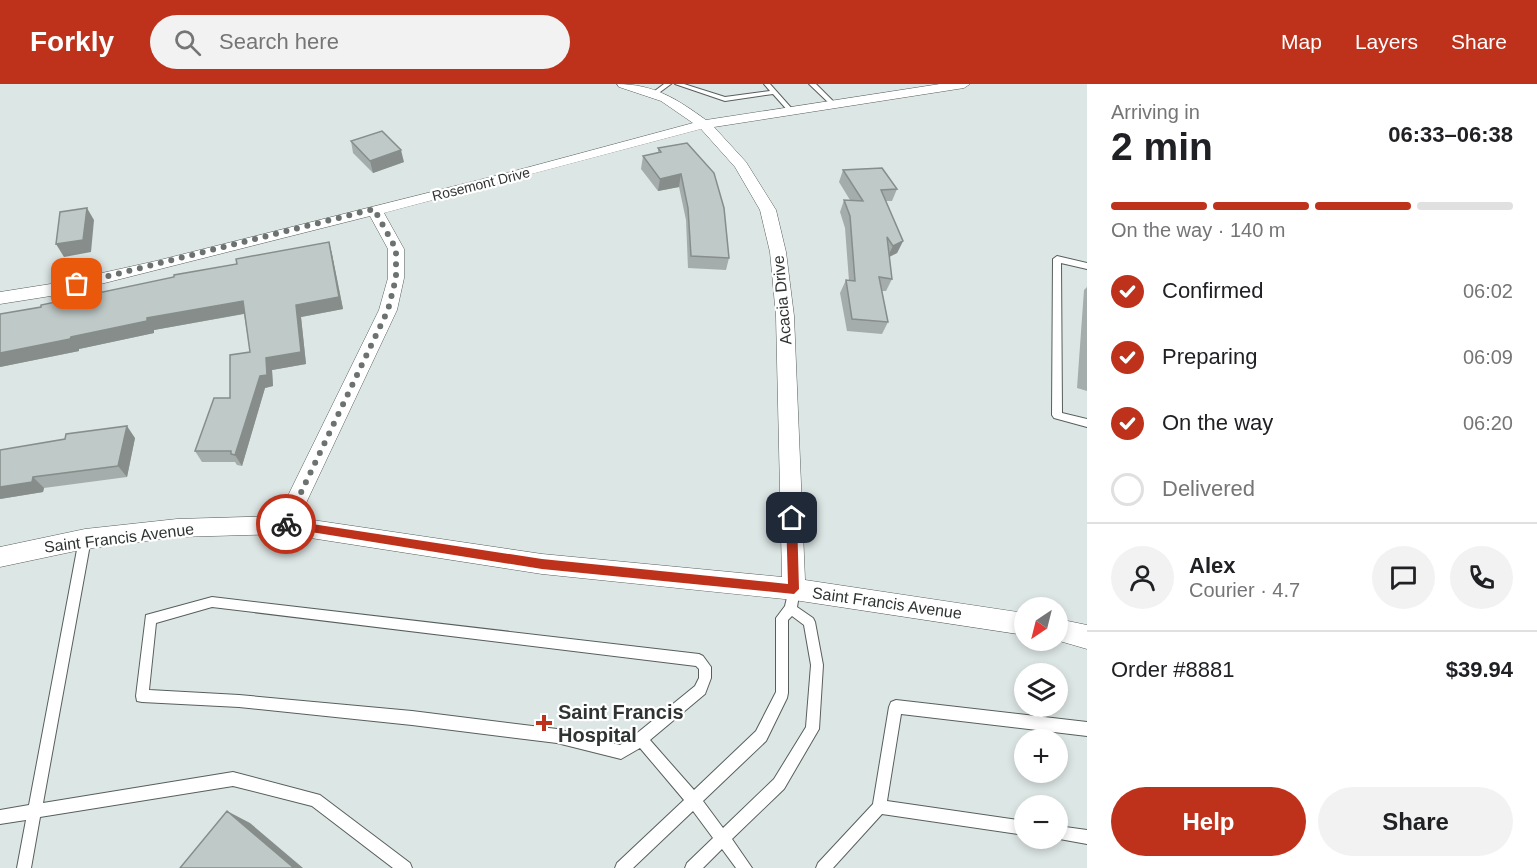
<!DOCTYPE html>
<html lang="en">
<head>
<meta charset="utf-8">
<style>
	body { margin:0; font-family:Arial,sans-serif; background:#f2f2f2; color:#202124; height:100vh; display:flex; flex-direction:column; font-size:22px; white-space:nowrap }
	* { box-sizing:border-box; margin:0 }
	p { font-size:20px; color:#757577 }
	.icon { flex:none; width:33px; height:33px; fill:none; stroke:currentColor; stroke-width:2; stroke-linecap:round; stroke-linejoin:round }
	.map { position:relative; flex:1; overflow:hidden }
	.drawer { display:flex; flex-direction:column; background:#fff; width:450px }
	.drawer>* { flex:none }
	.needle { width:39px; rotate:215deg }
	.buttons { position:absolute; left:1014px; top:513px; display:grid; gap:12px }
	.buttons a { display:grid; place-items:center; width:54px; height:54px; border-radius:50%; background:#fff; box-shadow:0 3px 9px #0003; font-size:30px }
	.pin { position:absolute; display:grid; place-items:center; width:51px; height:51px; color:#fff; margin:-26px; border-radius:12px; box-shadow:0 3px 9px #0006 }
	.courier { position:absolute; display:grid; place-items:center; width:60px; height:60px; margin:-30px; border:4px solid #be321c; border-radius:50%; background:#fff; color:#222; box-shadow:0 2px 8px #0007 }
	.headline em { font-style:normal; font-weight:700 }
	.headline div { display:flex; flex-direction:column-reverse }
	.headline { display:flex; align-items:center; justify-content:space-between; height:102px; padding:0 24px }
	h1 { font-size:39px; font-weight:700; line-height:45px }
	.bar { display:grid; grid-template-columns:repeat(4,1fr); gap:9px 6px; align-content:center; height:72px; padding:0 24px }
	.bar i { height:8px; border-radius:4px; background:#e0e0e0 }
	.bar .current { background:#be321c }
	.bar p { grid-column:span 4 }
	.line { display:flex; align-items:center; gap:15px; padding:0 24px; border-top:2px solid #e0e0e0 }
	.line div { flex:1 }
	.round { display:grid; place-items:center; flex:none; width:63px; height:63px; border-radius:32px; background:#f2f2f2 }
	ol { padding:0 24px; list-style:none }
	li { display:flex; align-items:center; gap:18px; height:66px }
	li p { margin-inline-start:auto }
	li .icon { padding:6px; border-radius:50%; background:#be321c; color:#fff; stroke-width:4 }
	li:last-child { color:#757577 }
	li i { width:33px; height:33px; border:3px solid #e0e0e0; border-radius:50% }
	.button { display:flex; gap:12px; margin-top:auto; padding:12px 24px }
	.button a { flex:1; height:69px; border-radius:36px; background:#be321c; color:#fff; font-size:24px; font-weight:700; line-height:69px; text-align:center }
	.button a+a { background:#f2f2f2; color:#202124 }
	header { display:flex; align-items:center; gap:36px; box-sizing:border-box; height:84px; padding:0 30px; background:#be321c; color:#fff }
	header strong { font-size:28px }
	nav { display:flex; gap:33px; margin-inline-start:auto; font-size:21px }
	.search { width:420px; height:54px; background:#f2f2f2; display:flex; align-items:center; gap:15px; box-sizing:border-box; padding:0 21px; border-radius:33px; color:#757577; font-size:22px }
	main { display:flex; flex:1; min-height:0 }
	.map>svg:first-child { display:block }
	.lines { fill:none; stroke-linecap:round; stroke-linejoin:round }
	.lane-casing { stroke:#575f5d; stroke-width:2 }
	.street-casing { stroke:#575f5d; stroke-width:1 }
	.lane { fill:#fff; fill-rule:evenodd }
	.street { fill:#fff; fill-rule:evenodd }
	.wall { fill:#a4adab }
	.shaded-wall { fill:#868d8b }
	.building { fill:#bfc9c7; stroke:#868d8b; stroke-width:1.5 }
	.route { fill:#be321c }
	.done { stroke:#6c7270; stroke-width:6; stroke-dasharray:0 10.8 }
	.poi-dot { fill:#be321c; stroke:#fff; stroke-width:2 }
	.labels { text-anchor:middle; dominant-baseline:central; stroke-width:4.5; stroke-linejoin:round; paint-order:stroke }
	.far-street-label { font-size:14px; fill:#2f3332; stroke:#fff }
	.street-label { font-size:16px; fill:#2f3332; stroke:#fff }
	.near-poi-label { font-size:20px; font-weight:bold; fill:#2f3332; stroke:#fff; text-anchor:start }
</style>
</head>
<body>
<header>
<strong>Forkly</strong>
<div class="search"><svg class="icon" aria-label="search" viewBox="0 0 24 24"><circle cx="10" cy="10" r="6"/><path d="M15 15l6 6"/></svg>Search here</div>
<nav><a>Map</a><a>Layers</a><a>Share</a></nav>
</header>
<main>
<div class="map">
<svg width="1087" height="784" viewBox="0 0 1087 784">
	<rect width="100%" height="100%" fill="#dce6e4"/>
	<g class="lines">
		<defs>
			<path id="lane" d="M664 0H671L656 11H652V9Z
				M675 0H684L725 13 770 7 764 0H770L794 27 789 28 773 10 725 17Z
				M809 0H816L835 19V21H831Z
				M1057 172 1087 179V185L1061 179 1062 329 1087 335V343L1054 334 1052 331 1053 175Z
				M85 450 89 452 91 455 43 719 233 688 320 711 410 779 412 784H393L312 722 233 702 40 733 31 784H17L26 736 0 740V726L29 721 79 455 81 452Z
				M794 500 798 501 800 505 797 523 813 534 815 538 823 581 819 645 784 705 732 755 752 784H736L722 765 703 784H685L687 779 713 754 693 727 633 784H615L617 779 684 716 640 664 621 675 557 659 412 641 239 623 142 618 137 617 136 612 146 531 212 513 699 570 703 572 711 583V594L705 610 650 656 694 706 756 647 776 608V534L785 522 790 501ZM212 523 696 582 699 585V594L695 602 636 650 620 661 557 645 412 627 239 611 149 606 156 539ZM792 532 804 541 811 581 806 643 774 695 723 744 703 717 766 657 787 614 788 609V536Z
				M896 616 1087 638V652L901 630 887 717 1024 737V751L882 730 833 784H816L818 779 873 720 889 623 891 618Z
				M1058 742 1087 746V760L1054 754H1058Z"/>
			<path id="street" d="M617 0C654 0 677 15 706 36L940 0H970L964 4 714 43 746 78 776 126 786 168 794 232 805 496 1024 529V551L794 516 542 490 285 450 177 453 85 465 0 483V463L85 445 177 435 278 432 379 226 388 194V165L370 132 57 211 0 220V208L57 199 156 177 507 89 693 39 661 17 619 3ZM701 45 735 83 760 126 770 168 776 232 782 493 542 470 299 434 397 226 404 194V165L384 129Z
				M1058 535 1087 541V565L1056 556H1058Z"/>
		</defs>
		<use href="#lane" class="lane-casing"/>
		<use href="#street" class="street-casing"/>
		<use href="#lane" class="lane"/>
		<use href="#street" class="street"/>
	</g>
	<path class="wall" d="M351 57 404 78 373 89 353 69Z
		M687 59 729 174 726 186 688 184 686 136 679 103 658 107 641 85 643 72 658 69V64Z
		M843 86 897 105 892 117H886L903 157 897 169 889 173 892 195 886 207H882L888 238 882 250 847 247 840 209 846 196 849 197 845 144 840 128 844 116H850L839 98Z
		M329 158 332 170 343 225 301 233 306 280 272 286 273 302 265 304 242 382 237 381 235 378H202L195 367 230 314 250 268 244 230 154 246V249L79 265V267L0 283V230L41 223 237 180Z
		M1087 203V307L1077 304 1084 206Z
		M135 354 127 393 44 404 43 408 0 415 65 355Z"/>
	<path class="shaded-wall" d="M401 66 404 78 373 89 370 77Z
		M681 90 679 103 658 107 660 95Z
		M87 124 94 136 91 168 64 173 56 160Z
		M903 157 897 169 887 174 893 162Z
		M329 158 332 170 343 225 301 233 306 280 272 286 273 302 265 304 242 382 235 371 266 274 296 221Z
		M243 217 248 229 154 246V249L79 265V267L0 283V269L147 234Z
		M127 342 135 354 127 393 118 382Z
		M33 393 44 404 43 408 0 415V403Z
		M227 727 250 739 303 784H294Z"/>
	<path class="building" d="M382 47 401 66 370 77 351 57Z
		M687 59 714 89 724 124 729 174 691 172 688 124 681 90 660 95 643 72 661 68 658 64Z
		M882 84 897 105 881 106 903 157 893 162 887 153 892 195 879 193 888 238 852 235 846 196 855 197 850 132 844 116 863 117 843 86Z
		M87 124 83 156 56 160 60 128Z
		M329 158 339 213 296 221 301 268 266 274 267 291 260 292 235 371 231 370V367H195L214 314H230V271L250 268 243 217 147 234V237L71 253 70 255 0 269V230L41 223V221L174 193V191L237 180 236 175Z
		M127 342 118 382 33 393 32 398 0 403V366L65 355 66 350Z
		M227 727 294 784H180Z"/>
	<path class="route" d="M792 430 797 434 799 505 794 510 542 485 286 444 281 440 286 436 542 475 788 500 786 434Z"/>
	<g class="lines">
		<path class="done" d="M77 200 374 125 396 165V194L388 226 286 440"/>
	</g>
	<path class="poi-dot" d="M541 630h6v6h6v6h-6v6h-6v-6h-6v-6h6z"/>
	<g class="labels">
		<g class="far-street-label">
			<text transform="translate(481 100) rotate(-14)">Rosemont Drive</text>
		</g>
		<g class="street-label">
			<text transform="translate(782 216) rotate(-95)">Acacia Drive</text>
			<text transform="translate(119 454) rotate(-7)">Saint Francis Avenue</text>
			<text transform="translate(887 519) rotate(8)">Saint Francis Avenue</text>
		</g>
		<g class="near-poi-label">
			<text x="558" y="628">Saint Francis<tspan x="558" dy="23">Hospital</tspan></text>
		</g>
	</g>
</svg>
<div class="buttons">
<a><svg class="needle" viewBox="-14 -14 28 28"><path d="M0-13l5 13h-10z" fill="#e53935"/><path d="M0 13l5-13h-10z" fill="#757577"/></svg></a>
<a><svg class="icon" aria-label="layers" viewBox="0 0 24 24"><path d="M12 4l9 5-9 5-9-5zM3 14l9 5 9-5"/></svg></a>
<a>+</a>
<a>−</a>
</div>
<div class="pin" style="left:77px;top:200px;background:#ea580c"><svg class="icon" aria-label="bag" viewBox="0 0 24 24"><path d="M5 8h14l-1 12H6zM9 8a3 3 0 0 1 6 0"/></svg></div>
<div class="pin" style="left:792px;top:434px;background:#1f2937"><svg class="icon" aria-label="home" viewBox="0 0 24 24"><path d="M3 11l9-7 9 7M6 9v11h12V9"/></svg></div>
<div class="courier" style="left:286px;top:440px"><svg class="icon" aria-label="bike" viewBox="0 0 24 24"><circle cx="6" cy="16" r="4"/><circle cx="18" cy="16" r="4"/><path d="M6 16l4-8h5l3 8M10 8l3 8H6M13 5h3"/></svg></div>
</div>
<section class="drawer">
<div class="headline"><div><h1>2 min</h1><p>Arriving in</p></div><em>06:33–06:38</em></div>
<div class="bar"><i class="current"></i><i class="current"></i><i class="current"></i><i></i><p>On the way · 140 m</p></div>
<ol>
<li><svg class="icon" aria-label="check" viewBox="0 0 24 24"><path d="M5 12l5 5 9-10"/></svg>Confirmed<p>06:02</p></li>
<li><svg class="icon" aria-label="check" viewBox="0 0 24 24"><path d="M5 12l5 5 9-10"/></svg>Preparing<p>06:09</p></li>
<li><svg class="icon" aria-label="check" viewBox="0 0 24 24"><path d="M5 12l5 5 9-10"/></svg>On the way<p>06:20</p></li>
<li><i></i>Delivered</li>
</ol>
<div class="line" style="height:108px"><a class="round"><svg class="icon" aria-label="person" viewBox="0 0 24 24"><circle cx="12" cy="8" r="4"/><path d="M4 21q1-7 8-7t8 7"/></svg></a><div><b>Alex</b><p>Courier · 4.7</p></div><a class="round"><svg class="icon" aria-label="chat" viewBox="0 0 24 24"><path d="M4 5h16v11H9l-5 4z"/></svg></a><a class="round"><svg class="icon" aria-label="phone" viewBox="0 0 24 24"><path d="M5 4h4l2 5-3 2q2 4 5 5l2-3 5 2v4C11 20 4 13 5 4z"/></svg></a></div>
<div class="line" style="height:78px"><div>Order #8881</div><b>$39.94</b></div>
<div class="button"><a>Help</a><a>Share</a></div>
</section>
</main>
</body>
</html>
